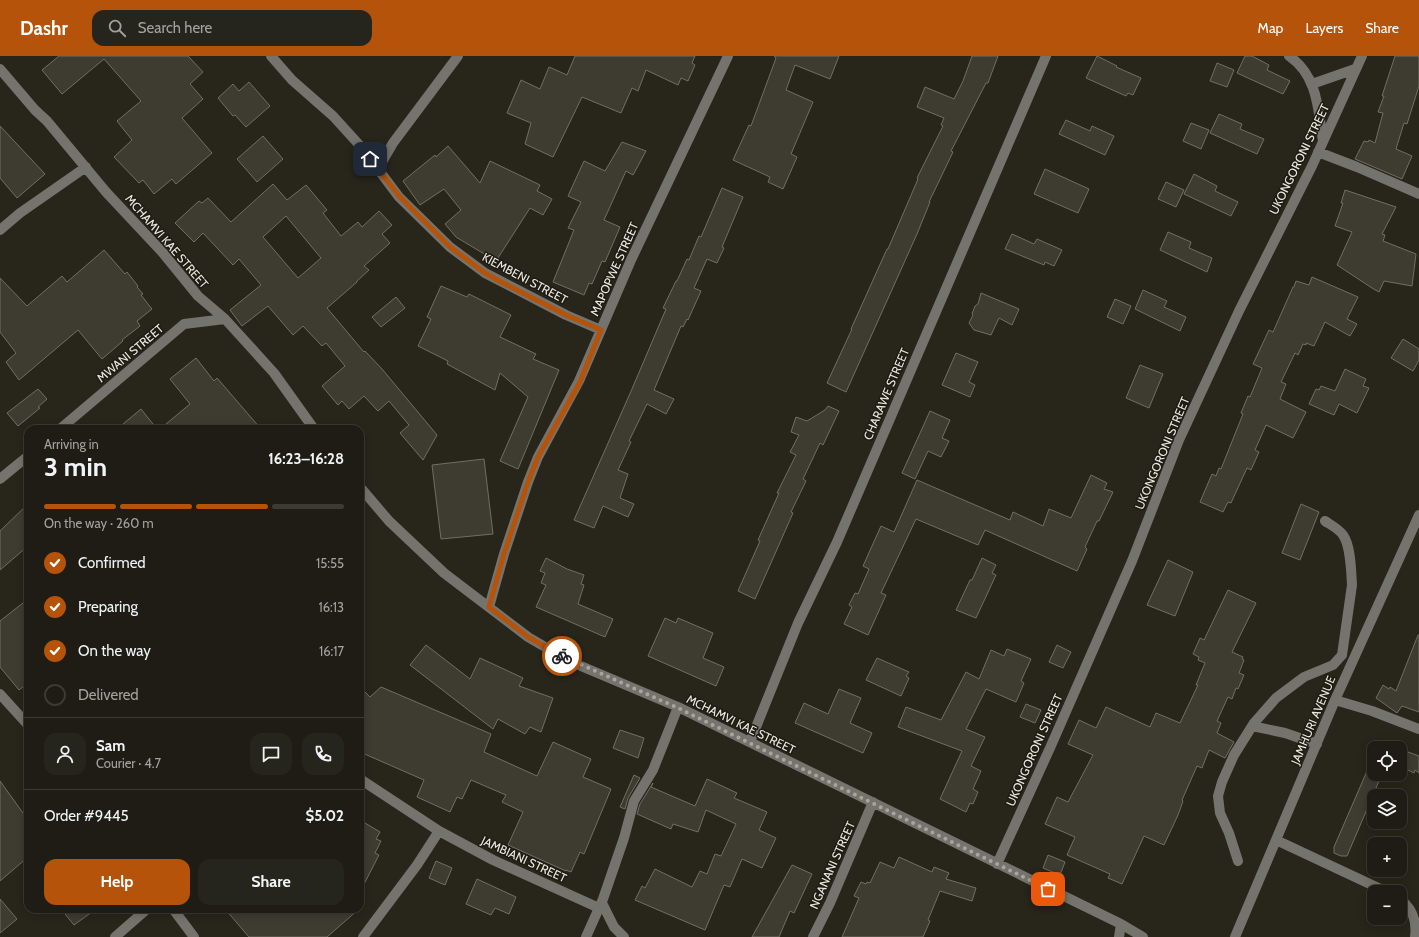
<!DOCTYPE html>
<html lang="en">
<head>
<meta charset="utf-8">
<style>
	body { margin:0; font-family:Cabin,sans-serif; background:#26251d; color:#f1f3f6; height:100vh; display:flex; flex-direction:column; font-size:15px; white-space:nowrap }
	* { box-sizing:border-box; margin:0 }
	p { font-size:13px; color:#a1a1a0 }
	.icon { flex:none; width:22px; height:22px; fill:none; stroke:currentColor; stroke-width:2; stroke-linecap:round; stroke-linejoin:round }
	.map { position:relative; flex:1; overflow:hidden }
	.panel { position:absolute; left:24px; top:369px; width:340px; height:488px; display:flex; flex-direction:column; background:#1e1c14; border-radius:12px; box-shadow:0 2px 10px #0003,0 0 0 1px #3c3a34 }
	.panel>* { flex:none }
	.fabs { position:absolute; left:1367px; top:685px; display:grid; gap:8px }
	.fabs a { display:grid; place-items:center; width:40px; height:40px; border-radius:8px; background:#1e1c14; box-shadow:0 2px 10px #0003,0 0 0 1px #3c3a34; font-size:20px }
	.pin { position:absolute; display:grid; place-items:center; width:34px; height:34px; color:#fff; margin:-17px; border-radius:8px; box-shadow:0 2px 6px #0006 }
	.courier { position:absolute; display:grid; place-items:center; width:40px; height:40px; margin:-20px; border:3px solid #b45309; border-radius:50%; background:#fff; color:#222; box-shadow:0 1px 5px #0007 }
	.head em { font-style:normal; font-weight:800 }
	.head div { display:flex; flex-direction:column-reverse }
	.head { display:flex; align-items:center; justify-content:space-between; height:68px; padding:0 20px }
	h1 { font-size:26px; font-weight:800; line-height:30px }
	.bar { display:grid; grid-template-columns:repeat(4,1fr); gap:6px 4px; align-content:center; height:48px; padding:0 20px }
	.bar i { height:5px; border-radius:3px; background:#3c3a34 }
	.bar .selected { background:#b45309 }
	.bar p { grid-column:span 4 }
	.line { display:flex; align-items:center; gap:10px; padding:0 20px; border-top:1px solid #3c3a34 }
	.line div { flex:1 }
	.round { display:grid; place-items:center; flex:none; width:42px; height:42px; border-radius:12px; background:#26251d }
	ol { padding:0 20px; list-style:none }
	li { display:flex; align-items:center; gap:12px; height:44px }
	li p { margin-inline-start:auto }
	li .icon { padding:4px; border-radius:50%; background:#b45309; color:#fff; stroke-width:4 }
	li:last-child { color:#a1a1a0 }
	li i { width:22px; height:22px; border:2px solid #3c3a34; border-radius:50% }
	.button { display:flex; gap:8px; margin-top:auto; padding:8px 20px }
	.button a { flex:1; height:46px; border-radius:12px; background:#b45309; color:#fff; font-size:16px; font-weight:800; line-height:46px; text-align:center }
	.button a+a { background:#26251d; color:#f1f3f6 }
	header { display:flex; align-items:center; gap:24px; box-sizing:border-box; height:56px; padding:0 20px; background:#b45309; color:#fff }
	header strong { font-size:19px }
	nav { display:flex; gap:22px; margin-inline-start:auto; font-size:14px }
	.search { width:280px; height:36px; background:#26251d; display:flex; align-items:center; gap:10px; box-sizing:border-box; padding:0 14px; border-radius:12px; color:#a1a1a0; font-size:15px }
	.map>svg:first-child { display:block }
	.building { fill:#3e3c31; stroke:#716f62; fill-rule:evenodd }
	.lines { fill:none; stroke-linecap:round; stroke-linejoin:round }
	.minor { stroke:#74736d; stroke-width:10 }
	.done { stroke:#a7a59d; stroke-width:4; stroke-dasharray:0 7.2 }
	.route { stroke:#b45309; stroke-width:5 }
	.labels { text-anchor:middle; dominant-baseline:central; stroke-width:3; stroke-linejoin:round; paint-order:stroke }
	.street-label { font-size:12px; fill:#eceae3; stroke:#1e1c12 }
</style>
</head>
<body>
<header>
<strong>Dashr</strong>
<div class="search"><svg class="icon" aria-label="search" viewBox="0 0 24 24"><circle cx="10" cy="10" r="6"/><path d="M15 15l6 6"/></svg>Search here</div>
<nav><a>Map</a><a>Layers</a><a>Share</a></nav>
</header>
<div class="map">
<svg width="1419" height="881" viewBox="0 0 1419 881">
	<rect width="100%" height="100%" fill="#28261b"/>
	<path class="building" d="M59 0H188L203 16 190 28 203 43 182 62 212 97 176 128 172 123 154 138 143 124 139 127 114 101 132 84 117 65 141 45 104 3 62 38 42 14Z
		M575 0H695L692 7 695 9 688 25 681 22 678 29 646 14 638 35 632 32 621 57 582 41 553 101 525 88 531 67 507 57 521 24 540 33 549 11 567 19Z
		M774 0H839L830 23 795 9 786 34 813 46 791 98 797 101 783 133 768 126 770 121 733 104 749 69 751 70 776 2Z
		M972 0H998L988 27H986L951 95 953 96 929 146H930L917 178 846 336 827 327 852 273H851L887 193H888L918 123 917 122 943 70 941 69 944 62 917 51 925 31 954 43 963 25Z
		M1097 0 1117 10 1116 11 1141 22 1133 39 1128 37 1126 40 1086 22Z
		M1245 0H1252L1269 9 1267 14 1290 25 1283 38 1237 17Z
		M1395 0H1419V30L1407 68 1404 67 1396 93 1412 100 1402 123 1355 103 1364 85 1368 86 1369 84 1375 87 1383 57 1378 56 1384 40H1382Z
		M1217 7 1234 14 1227 31 1210 25Z
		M249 26 270 50 246 71 235 59 233 60 218 42 233 28 239 35Z
		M1219 58 1242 68 1240 73 1264 83 1257 98 1210 77Z
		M1066 64 1090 75 1092 70 1114 80 1105 99 1059 78Z
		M1191 67 1209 74 1201 93 1183 85Z
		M0 70 45 118 17 142 0 122Z
		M263 80 283 103 257 126 237 103Z
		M622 86 646 95 633 119 626 115 604 164 620 171 605 206 602 205 592 228 589 227 584 239 553 226 574 174 568 172 581 146 568 140 584 105 605 115Z
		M448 90 480 127 490 105 540 129 537 135 552 143 543 159 530 152 496 205 456 181 445 168 461 154 444 133 420 149 403 125 435 99 436 101Z
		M1045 113 1089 133 1078 157 1034 138Z
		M1194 118 1217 130 1215 135 1238 146 1231 160 1184 138Z
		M1166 126 1184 134 1176 151 1158 143Z
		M273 128 287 144 306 129 327 154 323 157 341 180 358 166 362 171 379 155 392 169 382 178 390 187 364 210 369 214 357 225V226L327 252 364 296 365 295 382 313 437 379 423 404 400 377 409 369 389 345 378 355 364 340 349 353 342 345 338 349 322 330 345 310 326 287 322 290 303 270 293 279 268 250 242 270 230 254 261 229 239 203 233 209 203 177 194 186 175 167 199 145 202 147 208 142 231 166ZM286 160 321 202 298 222 263 181Z
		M722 132 743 141 722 191 724 192 717 207 707 203 694 232 701 235 688 264 687 263 683 271 681 270 654 334 674 343 666 358 647 348 629 385 631 386 618 414 628 418 620 442 634 448 628 461 603 450 594 472 574 464 632 333 666 253 663 252 676 225H677L687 203 689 204 699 180 701 181Z
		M1345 134 1396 151 1382 178 1385 179 1383 185 1416 198 1412 230 1384 225 1379 236 1372 232 1337 209 1352 176 1335 170 1343 147H1341Z
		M1168 176 1191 186 1189 192 1212 202 1207 216 1160 194Z
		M1012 178 1034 188 1037 183 1062 194 1054 210 1045 206 1044 209 1005 193Z
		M104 194 125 218 127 216 138 230 137 231 143 238 141 239 152 253 137 265 140 270 122 284 123 285 102 303 78 274 19 324 6 306 16 297 0 276V222L27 250 62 220 67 226Z
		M1312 221 1358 241 1347 263 1357 268 1350 280 1325 266 1314 290 1306 287V289L1303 288 1298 299 1295 297 1281 326 1286 328 1280 343 1306 356 1293 382 1266 369 1255 394 1259 396 1251 414 1247 412 1231 447 1228 446 1223 456 1200 446 1212 418 1216 420 1219 412 1221 413 1243 358 1241 357 1248 340 1250 341 1262 312 1253 308 1269 274 1273 276 1293 231H1294L1296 225 1309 229Z
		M441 230 467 241 469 238 511 259 500 281 536 298 533 303 559 314 518 413 500 405 528 341 500 317 495 334 447 308 448 305 418 290 431 263 427 261Z
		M1143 234 1167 245 1164 251 1186 261 1180 275 1135 253Z
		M981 237 1019 253 1012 269 999 262 991 279 974 274 969 267 973 259 972 258 975 250 978 248Z
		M396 241 405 252 381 271 372 261Z
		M1115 243 1131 250 1123 268 1107 261Z
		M1403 283 1419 293V304L1413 315 1391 302Z
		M956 297 978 306 969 326 975 329 970 341 942 329Z
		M196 302 214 325 217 322 261 373H160L190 348 170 323Z
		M1140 309 1163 318 1149 352 1126 342Z
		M1345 313 1366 323 1363 330 1369 332 1357 357 1339 348 1334 359 1309 348 1316 333 1319 334 1321 330 1335 335Z
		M38 333 47 343 38 351 40 352 18 370 7 357Z
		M828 350 839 355 823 389 820 387 803 423 806 425 791 456 793 457 755 543 738 535 760 485 758 484 779 437H777L796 399 790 396 799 379 791 376 796 361 807 365 825 354Z
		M141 353 157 373H117Z
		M930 355 950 364 942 382 949 385 941 401 928 395 915 423 902 417Z
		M484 403 493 478 441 483 432 409Z
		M1091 419 1107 427 1104 433 1113 436 1099 465H1097L1085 491 1087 493 1077 515 985 474 978 489 916 463 881 537 886 539 868 579 844 568 852 551 849 549 855 537 858 538 869 513 863 510 881 470 894 476 917 424 1010 464 1013 456 1043 470 1049 453 1071 462Z
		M28 448V490L0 514V475Z
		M1301 448 1319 456 1300 504 1282 497Z
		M546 502 567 513 584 519 581 528 584 529 578 548 613 563 605 581 536 551 546 529 541 527 545 517 540 515Z
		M982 502 996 509 992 517 996 519 976 562 956 554 970 524H972Z
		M1168 504 1193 516 1175 560 1147 549Z
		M1228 534 1256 547 1232 596 1243 601 1242 603 1244 604 1239 617 1244 619 1238 633 1236 632 1232 643 1228 641 1217 665 1221 667 1217 677 1234 686 1225 702 1209 694 1202 712 1197 710 1182 744 1183 745 1178 759 1164 789 1144 780 1122 828 1108 822 1110 818 1067 799 1075 781 1045 768 1057 741 1068 746 1093 699 1068 688 1079 664 1096 672 1106 651 1150 671 1156 657 1180 667 1198 629H1196L1205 607 1198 604 1199 601 1193 598 1200 582 1204 584Z
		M28 543V627L19 634 0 611V565Z
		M665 562 676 567 678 562 713 577 703 602 724 611 716 630 648 600Z
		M1418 579H1419V656L1402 650 1397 657 1376 642 1383 629 1389 633 1390 631 1396 635Z
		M426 589 470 623 480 602 523 622 519 630 553 642 541 676 530 671 525 678 498 663 493 673 410 609Z
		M1057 589 1071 596 1063 612 1049 606Z
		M1007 593 1031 603 1021 625 1024 627 1016 646 986 633 966 673 985 681 971 710 981 715 973 733 978 736 973 748 970 747 966 756 940 743 962 695 898 671 906 651 941 664 966 616 979 623 991 594 1004 600Z
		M877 602 909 616 906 620 909 622 901 640 866 624Z
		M360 631 370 641 381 631 491 678 484 696 537 720 553 686 591 703 583 721 611 733 584 798 580 796 571 816 566 814V815L508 789 523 756 502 746 506 739 471 724 462 743 457 741 450 756 417 741 424 724 360 696Z
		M839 633 861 642 850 667 872 677 863 697 795 667 804 647 828 658Z
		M1026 648 1041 654 1035 667 1020 661Z
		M620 674 644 682 638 702 613 692Z
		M1380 686 1396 692H1377Z
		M1400 693 1419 700V717L1415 714 1414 717 1400 710Z
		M1374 699V718H1382L1347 800H1341L1334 797V791Z
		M634 719 640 722 628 742 625 753 620 751Z
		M707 723 737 737 734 742 767 756 759 774 776 782 762 812 742 803 730 831 724 829 705 874 635 844 642 830 645 832 655 813 692 831 700 815 707 818 715 798 721 800 736 768 706 754 698 776 673 768 671 773 637 758 640 748 653 727 651 731 695 750Z
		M0 725 28 764V801L0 825Z
		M360 764 380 776 376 783 381 785 375 797 379 799 360 836Z
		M1048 799 1065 806 1060 819 1043 812Z
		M899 801 932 816 934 811 949 817 946 823 976 832 972 845 940 835 928 864 930 865 923 881H842L859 842 854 840 861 826 866 828 867 826 870 827 880 806 894 812Z
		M436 805 452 812 445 829 429 822Z
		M792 809 812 818 794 857 790 855 779 881H752Z
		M477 823 516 841 509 858 495 852 491 859 466 848Z
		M0 843 17 863 0 877Z
		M61 853H96L74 869Z
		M225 853H359L327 881H249Z"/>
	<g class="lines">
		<path class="minor" d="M271 0 292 24 333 60 363 93 399 141 450 191 485 217 566 259 601 274
			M1289 0C1318 20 1318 53 1323 85
			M0 13 35 54 47 65 106 136 163 197 198 240 225 263 274 317 314 373
			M1312 28 1355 13
			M1318 96 1357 111 1419 138
			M378 113 393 87 458 0
			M0 174 20 157 86 111
			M60 373 184 268 225 263
			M0 423 28 400
			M360 431 389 465 444 517 528 581 569 605 678 651 1121 868 1143 881
			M489 551 504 498 528 426 538 401 579 325 631 204 728 0
			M0 638 28 669
			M1335 644 1372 655 1419 673
			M1252 670 1285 677 1317 688
			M750 686 798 567 837 486 1046 0
			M360 723 439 775 493 804 599 852
			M1276 784 1387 836
			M1238 805 1229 777 1220 757 1218 740 1222 726 1234 699 1254 667 1276 642 1304 621 1333 609 1342 599 1352 529C1351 515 1351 490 1343 479 1339 473 1331 469 1325 465
			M997 808 1050 692 1132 505 1179 384 1239 255 1312 110 1362 0
			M1400 843C1413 853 1417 865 1415 881
			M602 847 614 871 624 881
			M173 853 194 881
			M115 881 147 853
			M363 881 417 809 439 775
			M586 881 603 843 624 782 634 745 653 714 678 651
			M813 881 830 847 873 746
			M1119 881 1121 868
			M1235 881 1335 644 1419 459"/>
	</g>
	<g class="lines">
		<path class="done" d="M562 600 678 652 1048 833"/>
		<path class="route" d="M370 103 399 140 450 191 466 203 485 217 501 226 566 259 601 274 580 326 538 401 528 426 504 498 489 551 528 581 562 600"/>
	</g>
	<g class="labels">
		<g class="street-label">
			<text transform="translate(1299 103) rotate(-64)">UKONGORONI STREET</text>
			<text transform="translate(167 185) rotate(49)">MCHAMVI KAE STREET</text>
			<text transform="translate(614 213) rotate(-66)">MAPOPWE STREET</text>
			<text transform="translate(525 222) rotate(28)">KIEMBENI STREET</text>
			<text transform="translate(130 297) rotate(-40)">MWANI STREET</text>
			<text transform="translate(886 338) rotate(-67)">CHARAWE STREET</text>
			<text transform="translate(1162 397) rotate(-67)">UKONGORONI STREET</text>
			<text transform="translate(1313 664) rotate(-67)">JAMHURI AVENUE</text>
			<text transform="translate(741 668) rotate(26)">MCHAMVI KAE STREET</text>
			<text transform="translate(1034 694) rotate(-66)">UKONGORONI STREET</text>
			<text transform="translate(524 803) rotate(25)">JAMBIANI STREET</text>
			<text transform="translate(832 809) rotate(-66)">NGANANI STREET</text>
		</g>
	</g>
</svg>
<div class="fabs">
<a><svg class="icon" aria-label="locate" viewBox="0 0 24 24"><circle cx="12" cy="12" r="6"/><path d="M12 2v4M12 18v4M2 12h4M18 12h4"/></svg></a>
<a><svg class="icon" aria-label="layers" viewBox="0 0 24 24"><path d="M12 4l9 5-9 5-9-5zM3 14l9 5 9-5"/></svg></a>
<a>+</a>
<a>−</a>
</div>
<div class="pin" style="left:1048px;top:833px;background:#ea580c"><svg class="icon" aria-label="bag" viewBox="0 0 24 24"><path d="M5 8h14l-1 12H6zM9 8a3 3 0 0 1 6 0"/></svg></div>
<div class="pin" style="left:370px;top:103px;background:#1f2937"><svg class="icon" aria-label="home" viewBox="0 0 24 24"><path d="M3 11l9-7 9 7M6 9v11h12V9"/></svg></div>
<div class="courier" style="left:562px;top:600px"><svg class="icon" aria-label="bike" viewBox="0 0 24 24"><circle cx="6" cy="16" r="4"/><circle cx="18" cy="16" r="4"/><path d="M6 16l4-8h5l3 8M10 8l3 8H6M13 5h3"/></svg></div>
<section class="panel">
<div class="head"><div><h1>3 min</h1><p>Arriving in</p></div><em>16:23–16:28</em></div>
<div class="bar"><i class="selected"></i><i class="selected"></i><i class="selected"></i><i></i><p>On the way · 260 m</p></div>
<ol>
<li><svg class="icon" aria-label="check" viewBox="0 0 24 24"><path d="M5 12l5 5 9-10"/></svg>Confirmed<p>15:55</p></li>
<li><svg class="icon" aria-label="check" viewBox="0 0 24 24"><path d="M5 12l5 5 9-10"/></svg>Preparing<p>16:13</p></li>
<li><svg class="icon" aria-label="check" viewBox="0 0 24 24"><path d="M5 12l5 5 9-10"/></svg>On the way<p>16:17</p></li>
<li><i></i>Delivered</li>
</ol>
<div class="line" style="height:72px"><a class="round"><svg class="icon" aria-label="person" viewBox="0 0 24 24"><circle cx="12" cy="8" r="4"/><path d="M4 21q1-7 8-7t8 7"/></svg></a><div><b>Sam</b><p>Courier · 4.7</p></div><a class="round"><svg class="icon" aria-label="chat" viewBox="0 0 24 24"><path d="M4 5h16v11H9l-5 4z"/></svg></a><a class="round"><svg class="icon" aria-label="phone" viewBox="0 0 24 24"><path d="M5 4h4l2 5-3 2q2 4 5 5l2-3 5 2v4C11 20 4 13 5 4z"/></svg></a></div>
<div class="line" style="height:52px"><div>Order #9445</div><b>$5.02</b></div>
<div class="button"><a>Help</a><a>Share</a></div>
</section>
</div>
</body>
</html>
